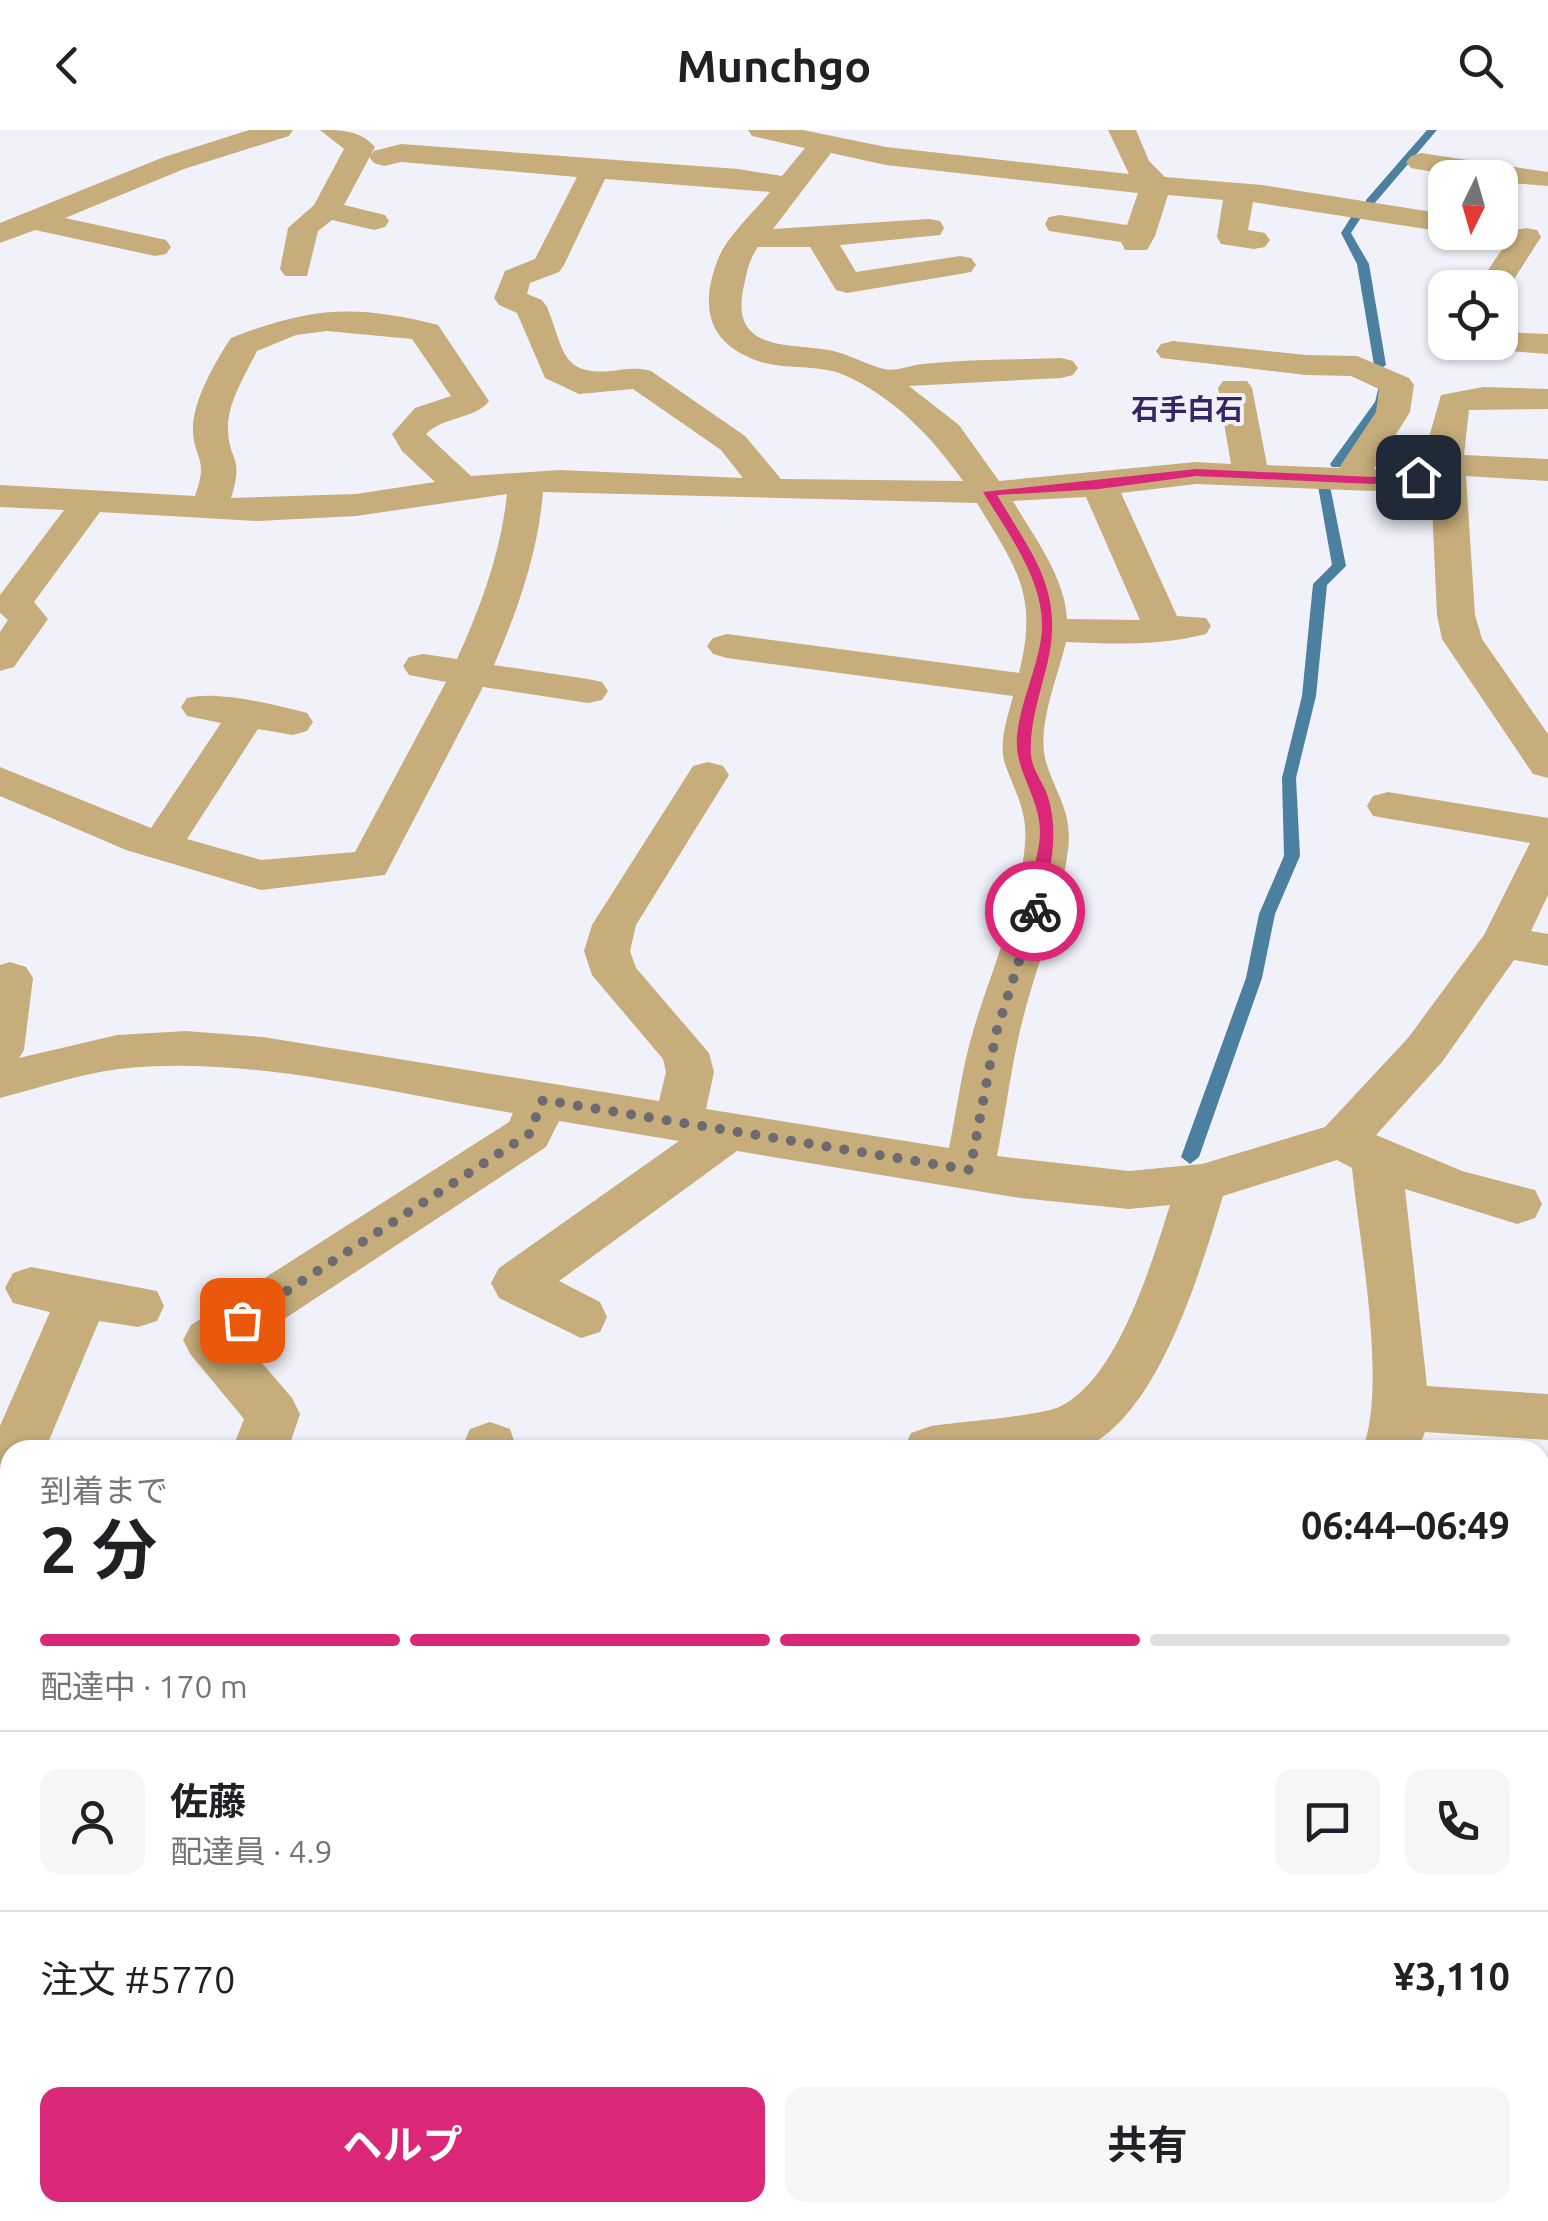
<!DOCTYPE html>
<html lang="ja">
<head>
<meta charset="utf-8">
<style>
	body { margin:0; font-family:Ubuntu,"Noto Sans JP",sans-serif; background:#f6f6f6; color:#202124; height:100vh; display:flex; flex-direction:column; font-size:38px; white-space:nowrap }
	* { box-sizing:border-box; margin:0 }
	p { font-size:32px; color:#757577 }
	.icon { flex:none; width:55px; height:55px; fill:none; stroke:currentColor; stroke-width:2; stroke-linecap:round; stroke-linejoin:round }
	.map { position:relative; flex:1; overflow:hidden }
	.side { position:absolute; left:0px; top:1310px; width:1550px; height:782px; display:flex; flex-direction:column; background:#fff; border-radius:30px 30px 0 0; box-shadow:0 2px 8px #0004 }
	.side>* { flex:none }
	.needle { width:65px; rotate:185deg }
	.buttons { position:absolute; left:1428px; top:30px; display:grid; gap:20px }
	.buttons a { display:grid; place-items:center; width:90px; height:90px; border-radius:20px; background:#fff; box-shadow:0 2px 8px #0004; font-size:50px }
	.pin { position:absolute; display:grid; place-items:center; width:85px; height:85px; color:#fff; margin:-42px; border-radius:20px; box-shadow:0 5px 15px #0006 }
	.courier { position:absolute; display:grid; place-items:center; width:100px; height:100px; margin:-50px; border:8px solid #db2777; border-radius:50%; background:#fff; color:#222; box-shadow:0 2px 12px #0007 }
	.summary em { font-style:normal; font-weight:700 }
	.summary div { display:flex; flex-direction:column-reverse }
	.summary { display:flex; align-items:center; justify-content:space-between; height:170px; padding:0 40px }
	h1 { font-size:65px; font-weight:700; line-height:75px }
	.bar { display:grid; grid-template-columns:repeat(4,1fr); gap:15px 10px; align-content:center; height:120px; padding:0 40px }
	.bar i { height:12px; border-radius:8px; background:#e0e0e0 }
	.bar .selected { background:#db2777 }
	.bar p { grid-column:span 4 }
	.line { display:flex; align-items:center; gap:25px; padding:0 40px; border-top:2px solid #e0e0e0 }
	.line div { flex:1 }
	.round { display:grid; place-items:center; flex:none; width:105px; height:105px; border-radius:20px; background:#f6f6f6 }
	.button { display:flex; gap:20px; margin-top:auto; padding:20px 40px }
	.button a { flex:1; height:115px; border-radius:20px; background:#db2777; color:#fff; font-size:40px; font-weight:700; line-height:115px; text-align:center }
	.button a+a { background:#f6f6f6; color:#202124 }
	header { display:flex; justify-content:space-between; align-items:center; height:130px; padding:0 40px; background:#fff; font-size:45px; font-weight:700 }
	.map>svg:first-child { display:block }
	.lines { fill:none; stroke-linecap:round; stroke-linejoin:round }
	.stream { fill:#4c80a0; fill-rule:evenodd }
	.minor { fill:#c6ad7b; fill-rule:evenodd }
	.shaded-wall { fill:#838185 }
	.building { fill:#bbb8be; stroke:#838185; stroke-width:2.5 }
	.route { fill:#db2777 }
	.done { stroke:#6c6c70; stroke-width:10; stroke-dasharray:0 18 }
	.labels { text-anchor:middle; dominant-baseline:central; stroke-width:8; stroke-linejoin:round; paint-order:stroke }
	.far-quarter-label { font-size:28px; font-weight:bold; fill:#352661; stroke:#f1f2f9 }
</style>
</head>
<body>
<header><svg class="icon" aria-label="back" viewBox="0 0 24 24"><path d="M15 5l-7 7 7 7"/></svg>Munchgo<svg class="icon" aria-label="search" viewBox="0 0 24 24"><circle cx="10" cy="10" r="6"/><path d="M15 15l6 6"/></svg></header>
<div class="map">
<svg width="1548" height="2091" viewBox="0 0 1548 2091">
	<rect width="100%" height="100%" fill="#f1f2f9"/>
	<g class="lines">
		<path class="stream" d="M1427 0H1437L1374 74H1366V70Z
			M1357 83 1362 86 1351 103 1369 134 1386 235 1380 239 1374 235 1357 134 1341 103 1353 84Z
			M1379 256 1389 259 1387 272 1340 337H1332L1330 334 1375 272Z
			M1324 352 1330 356 1346 436 1327 455 1316 566 1296 648 1300 726 1275 784 1262 848 1199 1027 1190 1034 1181 1027 1246 848 1259 784 1284 726 1282 648 1302 566 1313 454 1332 435 1318 356Z
			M513 2082H539L536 2091H510Z"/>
		<path class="minor" d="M249 0H293L289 6 184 39 65 88 166 110 171 117 166 124 155 126 35 100 0 113V93L164 27Z
			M320 0C342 0 360 0 375 17L344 75 385 85 389 91 385 97 374 100 332 90 318 101 307 146H285L280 139 288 98 314 75 344 19Z
			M748 0H803L886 17 1129 44 1108 0H1136L1149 31 1165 47 1262 55 1445 84V102L1253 72 1248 100 1265 103 1270 110 1265 117 1254 119 1221 114 1217 107 1223 70 1168 65 1155 106 1147 120H1125L1121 112 1049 101 1045 94 1049 87 1060 85 1127 95 1138 63 886 35 831 23 773 99 929 89 940 91 944 98 940 105 840 115 856 142 960 126 971 128 976 135 971 142 960 144 847 163 836 160 810 117H758C748 131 747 143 743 160 731 224 792 212 833 221 851 225 867 235 884 239 895 242 911 235 922 234 968 229 1015 230 1061 228L1073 231 1078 238 1073 245 1061 248 909 256 959 295 999 351 1196 332 1231 334 1218 258 1223 251H1247L1252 258 1267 335 1339 338 1376 282 1379 259 1351 246 1306 245 1161 228 1156 221 1161 214 1173 211 1306 225 1357 226 1409 248 1414 255 1410 282 1374 339 1413 337 1429 330 1428 311 1441 265 1483 257 1548 259V279L1469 280 1464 325 1548 329V351L1466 346 1475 485 1482 509 1548 604V648L1533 644 1442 509 1437 485 1431 355 1372 361 1196 354 1121 363 1177 486 1206 488 1211 496 1206 504C1160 516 1113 514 1066 512 1058 547 1036 597 1046 632 1056 665 1073 682 1068 720 1060 784 1033 842 1019 905 1010 945 1005 986 997 1026L1129 1041 1202 1034 1325 997 1408 908 1484 805 1530 713 1373 686 1367 676 1373 666 1388 662 1548 688V765L1531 801 1548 804V836L1514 830 1442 932 1376 1005 1462 1041 1535 1060 1542 1074 1535 1088 1517 1094 1405 1059 1427 1256 1548 1264V1310L1425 1302 1418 1320H1362C1388 1258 1359 1110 1352 1038L1337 1030 1223 1066C1201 1139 1157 1292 1079 1320H903L911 1303 931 1296C957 1292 1043 1286 1061 1276 1118 1248 1152 1132 1170 1075L1129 1079 1020 1068 737 1021 559 1151 600 1172 607 1187 600 1202 581 1208 499 1168 491 1153 499 1138 679 1011 559 991 546 1017 246 1214 292 1268 300 1284 288 1320H232L244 1289 191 1225 183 1210 191 1195 509 992 513 983C390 963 243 924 119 939 79 944 39 958 0 968V835L10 832 26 837 33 848 24 920 19 928 117 905 186 901 263 907 659 971 666 942 663 929 592 845 584 821 592 795 693 636 708 632 723 636 729 645 636 795 630 821 636 838 709 923 714 942 706 979 949 1018C957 979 962 937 974 898 992 838 1020 777 1025 714 1028 682 1015 662 1005 634 998 612 1008 587 1013 566L727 528 713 524 707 516 713 508 727 504 1019 543C1039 464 1016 438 977 373L543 362C538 423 518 479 494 535L588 549 602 552 608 561 602 570 588 573 483 557 385 745 261 760 126 720 0 666V637L151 698 221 593 187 586 181 577 187 568C217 560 276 575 307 583L313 592 307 601 293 605 258 599 187 709 261 730 355 722 446 552 409 545 403 536 409 527 423 524 457 529C481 476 501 422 507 364L356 386 258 391 100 382 34 472 48 489 14 537 0 541V502L8 490 0 483V465L64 380 0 377V355L195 366C210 325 192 329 193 296 194 269 216 230 231 208 311 177 354 174 438 195L489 271C476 289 444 286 426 304L471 346 560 340 743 348 721 320 633 259 579 264 545 248 517 183 499 175 494 168 505 141 535 129 577 47 401 32 384 36 374 33 369 27 374 21 401 14 738 39 782 46 805 18 752 6ZM605 49 770 62C754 82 727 106 718 129 699 178 708 215 761 232 788 240 818 234 844 245 894 267 933 308 963 351L781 349 745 306 651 241C637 237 625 239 611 241 560 246 564 218 547 177L542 170 527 164 530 153 559 142 564 135ZM327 201 412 209 451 266 415 278 392 304 402 321 435 352 356 364 231 368C245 325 228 332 228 297 228 271 246 244 257 221L296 205ZM1086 367 1140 490 1067 489C1065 447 1034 407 1013 371Z
			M1421 23 1548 42V56L1500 52V48H1467L1411 38 1406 32 1411 26Z
			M1526 98 1537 100 1541 107 1507 160 1500 164V158H1472L1484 146 1515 100Z
			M1500 202 1548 204V224L1482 219 1478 212H1500Z
			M31 1137 157 1161 164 1176 157 1191 138 1197 99 1191 45 1320H10V1380L0 1383V1296L50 1182 13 1173 5 1158 13 1143Z
			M490 1292 510 1299 517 1320H461L470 1299Z
			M0 1596 10 1599V1657L0 1654Z
			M10 1853V1938L0 1942V1858Z
			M531 2082H602L600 2091H528Z
			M860 2082H932V2091H860Z
			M969 2082H1125L1129 2091H972Z"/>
	</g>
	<path class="shaded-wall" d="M10 1794V1845L0 1865V1814Z"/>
	<path class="building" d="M0 1684 10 1687V1794L0 1814Z"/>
	<path class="route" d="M1196 339 1372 347 1418 344 1424 347 1372 354 1196 346 1099 359 997 365C1033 426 1065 461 1047 535 1040 564 1029 595 1031 625 1032 640 1044 653 1048 667 1060 706 1049 743 1042 781L1030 785C1024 760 1040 728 1040 702 1040 667 1014 641 1017 606 1020 573 1036 542 1041 509 1049 456 1009 405 983 362Z"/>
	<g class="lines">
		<path class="done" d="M242 1190 529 1004 543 970 970 1040 996 903 1035 781"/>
	</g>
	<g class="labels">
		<g class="far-quarter-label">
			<text x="1187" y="278">石手白石</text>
		</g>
	</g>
</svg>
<div class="buttons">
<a><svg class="needle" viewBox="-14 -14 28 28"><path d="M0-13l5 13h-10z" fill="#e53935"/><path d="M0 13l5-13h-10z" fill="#757577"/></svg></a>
<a><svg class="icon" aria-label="locate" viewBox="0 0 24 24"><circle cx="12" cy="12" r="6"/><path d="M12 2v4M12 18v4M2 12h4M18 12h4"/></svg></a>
</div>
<div class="pin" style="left:242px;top:1190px;background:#ea580c"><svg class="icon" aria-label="bag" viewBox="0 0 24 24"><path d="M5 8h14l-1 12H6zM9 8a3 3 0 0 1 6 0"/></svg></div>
<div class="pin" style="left:1418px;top:347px;background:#1f2937"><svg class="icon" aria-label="home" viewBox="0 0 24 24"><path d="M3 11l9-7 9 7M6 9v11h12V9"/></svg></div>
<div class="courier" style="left:1035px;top:781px"><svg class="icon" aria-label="bike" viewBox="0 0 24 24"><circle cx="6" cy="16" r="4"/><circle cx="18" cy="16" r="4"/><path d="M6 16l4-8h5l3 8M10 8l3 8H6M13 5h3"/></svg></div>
<section class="side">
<div class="summary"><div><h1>2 分</h1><p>到着まで</p></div><em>06:44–06:49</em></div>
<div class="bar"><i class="selected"></i><i class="selected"></i><i class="selected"></i><i></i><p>配達中 · 170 m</p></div>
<div class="line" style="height:180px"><a class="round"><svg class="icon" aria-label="person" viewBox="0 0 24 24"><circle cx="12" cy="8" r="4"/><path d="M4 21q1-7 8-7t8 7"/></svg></a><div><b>佐藤</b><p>配達員 · 4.9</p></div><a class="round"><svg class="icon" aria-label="chat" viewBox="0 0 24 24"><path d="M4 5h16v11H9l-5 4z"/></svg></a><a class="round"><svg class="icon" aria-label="phone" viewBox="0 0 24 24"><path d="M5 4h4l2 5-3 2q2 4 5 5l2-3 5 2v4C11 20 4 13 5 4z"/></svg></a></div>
<div class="line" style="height:130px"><div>注文 #5770</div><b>¥3,110</b></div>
<div class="button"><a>ヘルプ</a><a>共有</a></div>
</section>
</div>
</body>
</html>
